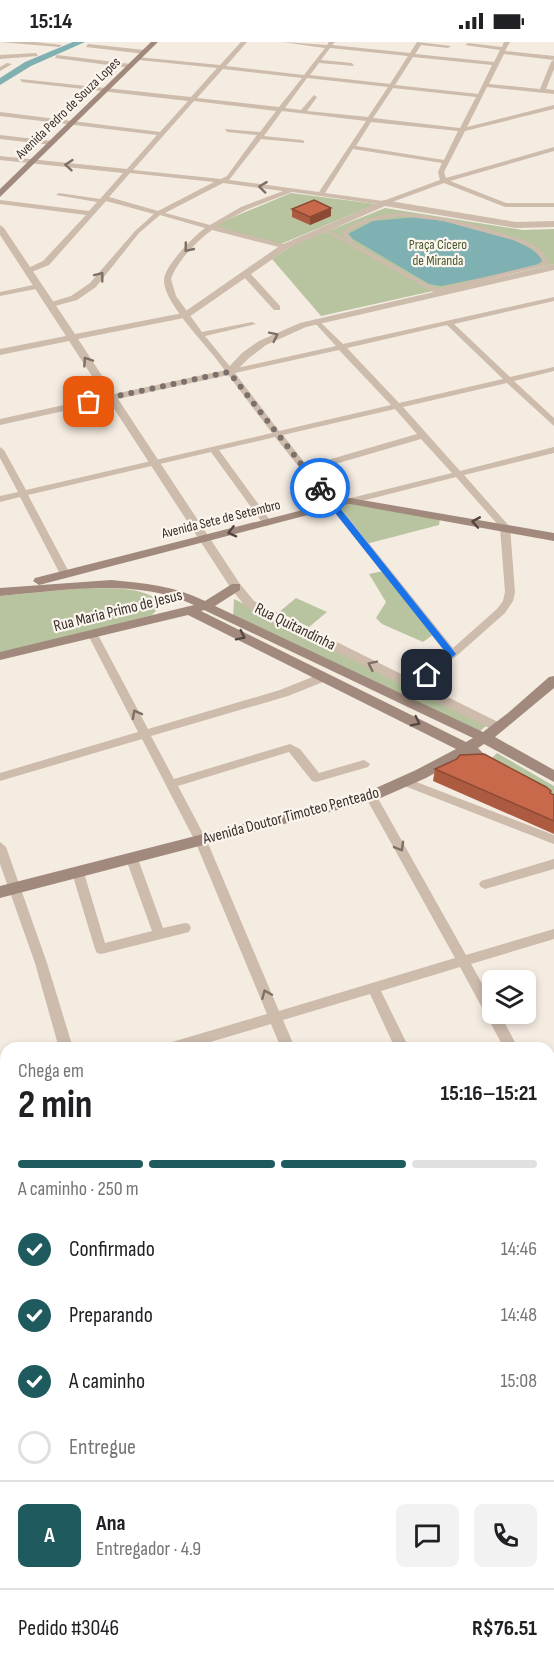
<!DOCTYPE html>
<html lang="pt">
<head>
<meta charset="utf-8">
<style>
	body { margin:0; font-family:"Sofia Sans Condensed",sans-serif; background:#f2f2f2; color:#202124; height:100vh; display:flex; flex-direction:column; font-size:22px; white-space:nowrap }
	* { box-sizing:border-box; margin:0 }
	p { font-size:20px; color:#757577 }
	.icon { flex:none; width:33px; height:33px; fill:none; stroke:currentColor; stroke-width:2; stroke-linecap:round; stroke-linejoin:round }
	.map { position:relative; flex:1; overflow:hidden }
	.details { position:absolute; left:0px; top:1000px; width:555px; height:638px; display:flex; flex-direction:column; background:#fff; border-radius:18px 18px 0 0; box-shadow:0 3px 9px #0003 }
	.details>* { flex:none }
	.controls { position:absolute; left:482px; top:928px; display:grid; gap:12px }
	.controls a { display:grid; place-items:center; width:54px; height:54px; border-radius:9px; background:#fff; box-shadow:0 3px 9px #0003; font-size:30px }
	.pin { position:absolute; display:grid; place-items:center; width:51px; height:51px; color:#fff; margin:-26px; border-radius:12px; box-shadow:0 3px 9px #0006 }
	.courier { position:absolute; display:grid; place-items:center; width:60px; height:60px; margin:-30px; border:4px solid #1a73e8; border-radius:50%; background:#fff; color:#222; box-shadow:0 2px 8px #0007 }
	.head em { font-style:normal; font-weight:700 }
	.head div { display:flex; flex-direction:column-reverse }
	.head { display:flex; align-items:center; justify-content:space-between; height:102px; padding:0 18px }
	h1 { font-size:39px; font-weight:700; line-height:45px }
	.bar { display:grid; grid-template-columns:repeat(4,1fr); gap:9px 6px; align-content:center; height:72px; padding:0 18px }
	.bar i { height:8px; border-radius:4px; background:#e0e0e0 }
	.bar .on { background:#1f5a5e }
	.bar p { grid-column:span 4 }
	.line { display:flex; align-items:center; gap:15px; padding:0 18px; border-top:2px solid #e0e0e0 }
	.line div { flex:1 }
	.round { display:grid; place-items:center; flex:none; width:63px; height:63px; border-radius:9px; background:#f2f2f2 }
	ol { padding:0 18px; list-style:none }
	li { display:flex; align-items:center; gap:18px; height:66px }
	li p { margin-inline-start:auto }
	li .icon { padding:6px; border-radius:50%; background:#1f5a5e; color:#fff; stroke-width:4 }
	li:last-child { color:#757577 }
	li i { width:33px; height:33px; border:3px solid #e0e0e0; border-radius:50% }
	.status { display:flex; justify-content:space-between; align-items:center; height:42px; padding:0 30px; background:#fff; direction:ltr }
	.status svg { height:16px; fill:currentColor }
	.map>svg:first-child { display:block }
	.green { fill:#b8c4a0 }
	.water { fill:#7fb0b2 }
	.lines { fill:none; stroke-linecap:round; stroke-linejoin:round }
	.stream { stroke:#7fb0b2; stroke-width:4 }
	.river { fill:#7fb0b2; fill-rule:evenodd }
	.pedestrian { fill:#cdbbac; fill-rule:evenodd }
	.minor { fill:#cdbbac; fill-rule:evenodd }
	.tertiary { fill:#cdbbac; fill-rule:evenodd }
	.secondary { fill:#a18a7d; fill-rule:evenodd }
	.wall { fill:#ac5a40 }
	.shaded-wall { fill:#8c4a34 }
	.building { fill:#c8694b; stroke:#8c4a34; stroke-width:1.5 }
	.oneway { stroke:#7d6f65 }
	.oneway2 { stroke:#544640 }
	.route { fill:#1a73e8 }
	.done { stroke:#7c716b; stroke-width:6; stroke-dasharray:0 10.8 }
	.labels { text-anchor:middle; dominant-baseline:central; stroke-width:4.5; stroke-linejoin:round; paint-order:stroke }
	.far-street-label { font-size:14px; fill:#3b302b; stroke:#fbf5ee }
	.far-park-label { font-size:14px; fill:#4a5a2e; stroke:#fbf5ee }
	.street-label { font-size:16px; fill:#3b302b; stroke:#fbf5ee }
</style>
</head>
<body>
<div class="status"><b>15:14</b><svg viewBox="0 0 49 12"><path d="M0 12V9h3v3zM5 12V6h3v6zM10 12V3h3v9zM15 12V0h3v12zM26 1h20v11H26zM47 4h2v5h-2z"/></svg></div>
<div class="map">
<svg width="554" height="1637" viewBox="0 0 554 1637">
	<rect width="100%" height="100%" fill="#f4ebe1"/>
	<path class="green" d="M291 151 376 162 281 202 212 184Z
		M385 166 523 188 554 187V222L321 274 272 217 293 203Z
		M354 461 440 476 439 483 366 502 337 466Z
		M384 529 434 592 423 600 382 582 376 576 386 560 369 532Z
		M84 546C112 547 140 543 163 561L152 573 0 612V554Z
		M296 556 327 570 309 585 279 570Z
		M234 557 488 682 477 692 233 575Z
		M497 711 554 744V753L492 716Z"/>
	<path class="water" d="M417 175C441 177 535 195 542 219L534 225 441 244 429 242 353 197 348 192 373 179Z"/>
	<g class="lines">
		<path class="stream" d="M322 1637 334 1632"/>
		<path class="river" d="M73 0H85L31 24 0 43V36L25 20Z"/>
		<path class="pedestrian" d="M400 171C437 173 470 181 505 192 517 196 529 199 539 207 544 211 547 216 549 222L435 251 319 186 324 185 347 198 341 190C359 177 379 173 400 171ZM400 174 443 179 513 198 533 207 541 216 543 221 436 247 355 202 347 190C365 180 380 176 400 174Z"/>
		<path class="minor" d="M0 0H34L62 3 59 5Z
			M241 0H247L226 24 304 33 325 6 282 0 327 3 329 0H335L332 3 410 11 417 0 451 4 448 6 421 3 415 12 494 20 500 8 465 3 468 1 502 5 504 0H510L505 9 554 14V18L504 12 489 42 540 47 551 20 554 18V27L546 47 554 48V52L487 45 467 85 554 63V67L465 89 444 130 446 136 554 105V109L450 139 506 161H554V165H505L444 141 384 163 292 150 246 168 216 184 287 203V207L212 188C197 199 177 219 171 237L176 254 202 290 252 280 256 282 205 294 232 327 336 304 313 279 317 277 343 302 554 255V259L454 282 510 335 554 325V329L514 339 554 376V384L507 341 403 365 460 429 554 405V411L464 433 510 485 515 550 513 559 505 571 419 647 415 648 410 644 411 641 446 611 275 395 219 408 272 481 267 484 264 483 211 410 28 453 70 532 65 535 60 532 20 455 0 460V454L18 450 0 416V405L4 408 26 448 272 391C252 365 233 339 214 314 201 298 164 259 164 239 163 225 194 194 205 186L160 173 139 191 96 245 77 258 51 265H48V261L71 254 90 241 135 189 154 172 106 159 49 223 29 231H26V227L43 219 86 173 0 162V158L89 169 97 160 56 153 59 151 100 157 123 131 0 118V114L127 127 157 93 0 74V70L160 90 188 59 22 40 20 37 191 55 217 26 139 18 137 15 220 23ZM330 6 408 14 390 42 310 33 319 21 354 24 352 21 321 18ZM413 15 492 23 478 52 395 43ZM223 27 302 36 279 65 197 56ZM307 36 388 45 368 75 307 69 317 55 314 53 301 68 285 66ZM393 46 476 55 460 86 373 76ZM194 59 276 69 260 90 225 87 227 90 257 93 227 134 221 137 133 128ZM282 69 366 79 319 150 229 138 261 97 304 101V99L302 98 264 94ZM371 80 458 89 444 118 356 104ZM353 107 442 121 438 130 440 138 383 159 325 151ZM130 131 214 140 158 169 109 155ZM223 141 283 149 241 165 210 183 165 171ZM447 283 503 337 399 361 347 306ZM339 308 391 363 279 389 235 331ZM395 367 417 392 307 424 283 393ZM421 397 452 431 347 457 345 459 350 462 456 435 500 485 505 550 503 559 497 567 453 606 311 429Z
			M88 2 145 8 148 10 145 12 86 5Z
			M36 11 38 14 0 17V13Z
			M57 13 131 22 134 24 131 26 55 16Z
			M7 21 12 22 0 29V25Z
			M0 93 52 99 55 101 52 103 0 97Z
			M243 230H249L280 264V268H274L243 234Z
			M38 242H41V246L0 254V250Z
			M93 590 98 593 148 687 280 648 320 632 324 631 329 635 328 638 288 654 151 694 174 737 290 702 300 707 319 731 364 718 370 722 368 725 316 740 312 739 289 710 178 744 207 799 279 969 455 916 365 754 371 750 375 751 466 913 554 887V897L471 922 492 959V972H500L518 1006H504L460 925 381 949 409 1006H395L370 952 283 978 295 1006H281L271 982 190 1006H165L167 1002 172 1000 267 972 195 799 142 697 0 739V731L138 690 88 593Z
			M406 736 554 793V802L402 743 400 740Z
			M0 800 6 805 47 921 73 1006H59L35 921 0 822Z
			M132 812 136 814 138 817 163 886 185 881 189 882 191 886 189 890 101 912 97 911 95 907 72 831 74 828H82L84 831 105 901 152 889 126 817 128 814Z
			M554 817V827L485 847 481 845 479 842 481 839Z
			M6 1051V1063L0 1065V1053Z
			M549 1072 554 1074V1094L549 1093Z
			M6 1266V1282L0 1284V1268Z
			M549 1485 554 1487V1508L549 1506Z
			M549 1513 554 1515V1544L549 1542Z
			M554 1554V1572L549 1574V1556Z
			M247 1632H276L274 1637H245Z
			M378 1632H406L404 1637H376Z"/>
		<path class="tertiary" d="M384 158 516 180 554 179V185L516 186 385 164 287 207 189 275 78 297 114 352 226 328 242 311 259 299 300 281 554 222V228L306 285 266 303 249 316 233 332 118 357 240 542 254 559 504 683 506 686 499 691 246 565 232 548 109 359 0 383V377L105 354 69 299 0 313V307L66 294 0 193V183L4 186 75 292 183 271 281 203Z
			M554 1317V1337L549 1339V1319Z
			M6 1526V1548L0 1550V1528Z"/>
		<path class="secondary" d="M151 0H158L0 155V147Z
			M350 456 554 491V499L350 462 39 543 33 539 35 536Z
			M111 538C144 541 175 544 205 559L232 542H240V548L215 564 483 690 508 671 549 635 554 634V646L495 695 554 728V740L484 702 478 706 483 711 481 715 476 716 468 713 426 736 376 758 0 856V844L367 750 416 728 456 707 188 573 0 618V610L194 563C134 535 63 549 0 554V546ZM204 568 473 696 466 700 201 569Z"/>
	</g>
	<path class="wall" d="M331 166V174L310 183 292 175V167Z
		M435 727 554 753V792L433 739Z"/>
	<path class="shaded-wall" d="M331 166V174L310 183V175Z"/>
	<path class="building" d="M314 158 331 166 310 175 292 167Z
		M484 712 546 745 551 749 550 751 554 753V779L435 727 457 717 460 713Z"/>
	<defs><path id="oneway-chevron" d="M-2-3.5L2.5 0L-2 3.5" fill="none" stroke-width="1.6" stroke-linecap="round" stroke-linejoin="round" transform="scale(1.5)"/></defs>
	<g class="oneway">
		<use href="#oneway-chevron" transform="translate(69 123) rotate(-175)"/>
		<use href="#oneway-chevron" transform="translate(263 145) rotate(-173)"/>
		<use href="#oneway-chevron" transform="translate(188 206) rotate(129)"/>
		<use href="#oneway-chevron" transform="translate(100 234) rotate(-52)"/>
		<use href="#oneway-chevron" transform="translate(274 294) rotate(-26)"/>
		<use href="#oneway-chevron" transform="translate(87 319) rotate(-124)"/>
		<use href="#oneway-chevron" transform="translate(372 623) rotate(-154)"/>
		<use href="#oneway-chevron" transform="translate(136 672) rotate(-118)"/>
		<use href="#oneway-chevron" transform="translate(400 805) rotate(60)"/>
		<use href="#oneway-chevron" transform="translate(266 952) rotate(-113)"/>
	</g>
	<g class="oneway2">
		<use href="#oneway-chevron" transform="translate(476 480) rotate(-170)"/>
		<use href="#oneway-chevron" transform="translate(232 490) rotate(166)"/>
		<use href="#oneway-chevron" transform="translate(241 594) rotate(26)"/>
		<use href="#oneway-chevron" transform="translate(416 680) rotate(26)"/>
	</g>
	<path class="route" d="M317 445H323L456 612 430 635 423 633 447 612 317 448Z"/>
	<g class="lines">
		<path class="done" d="M89 360 229 330 320 446"/>
	</g>
	<g class="labels">
		<g class="far-street-label">
			<text transform="translate(68 66) rotate(-44)">Avenida Pedro de Souza Lopes</text>
			<text transform="translate(221 477) rotate(-14)">Avenida Sete de Setembro</text>
		</g>
		<g class="far-park-label">
			<text x="438" y="202">Praça Cícero<tspan x="438" dy="16">de Miranda</tspan></text>
		</g>
		<g class="street-label">
			<text transform="translate(118 569) rotate(-14)">Rua Maria Primo de Jesus</text>
			<text transform="translate(295 585) rotate(26)">Rua Quitandinha</text>
			<text transform="translate(291 774) rotate(-15)">Avenida Doutor Timoteo Penteado</text>
		</g>
	</g>
</svg>
<div class="controls">
<a><svg class="icon" aria-label="layers" viewBox="0 0 24 24"><path d="M12 4l9 5-9 5-9-5zM3 14l9 5 9-5"/></svg></a>
</div>
<div class="pin" style="left:89px;top:360px;background:#ea580c"><svg class="icon" aria-label="bag" viewBox="0 0 24 24"><path d="M5 8h14l-1 12H6zM9 8a3 3 0 0 1 6 0"/></svg></div>
<div class="pin" style="left:427px;top:633px;background:#1f2937"><svg class="icon" aria-label="home" viewBox="0 0 24 24"><path d="M3 11l9-7 9 7M6 9v11h12V9"/></svg></div>
<div class="courier" style="left:320px;top:446px"><svg class="icon" aria-label="bike" viewBox="0 0 24 24"><circle cx="6" cy="16" r="4"/><circle cx="18" cy="16" r="4"/><path d="M6 16l4-8h5l3 8M10 8l3 8H6M13 5h3"/></svg></div>
<section class="details">
<div class="head"><div><h1>2 min</h1><p>Chega em</p></div><em>15:16–15:21</em></div>
<div class="bar"><i class="on"></i><i class="on"></i><i class="on"></i><i></i><p>A caminho · 250 m</p></div>
<ol>
<li><svg class="icon" aria-label="check" viewBox="0 0 24 24"><path d="M5 12l5 5 9-10"/></svg>Confirmado<p>14:46</p></li>
<li><svg class="icon" aria-label="check" viewBox="0 0 24 24"><path d="M5 12l5 5 9-10"/></svg>Preparando<p>14:48</p></li>
<li><svg class="icon" aria-label="check" viewBox="0 0 24 24"><path d="M5 12l5 5 9-10"/></svg>A caminho<p>15:08</p></li>
<li><i></i>Entregue</li>
</ol>
<div class="line" style="height:108px"><b class="round" style="background:#1f5a5e;color:#fff">A</b><div><b>Ana</b><p>Entregador · 4.9</p></div><a class="round"><svg class="icon" aria-label="chat" viewBox="0 0 24 24"><path d="M4 5h16v11H9l-5 4z"/></svg></a><a class="round"><svg class="icon" aria-label="phone" viewBox="0 0 24 24"><path d="M5 4h4l2 5-3 2q2 4 5 5l2-3 5 2v4C11 20 4 13 5 4z"/></svg></a></div>
<div class="line" style="height:78px"><div>Pedido #3046</div><b>R$76.51</b></div>
</section>
</div>
</body>
</html>
